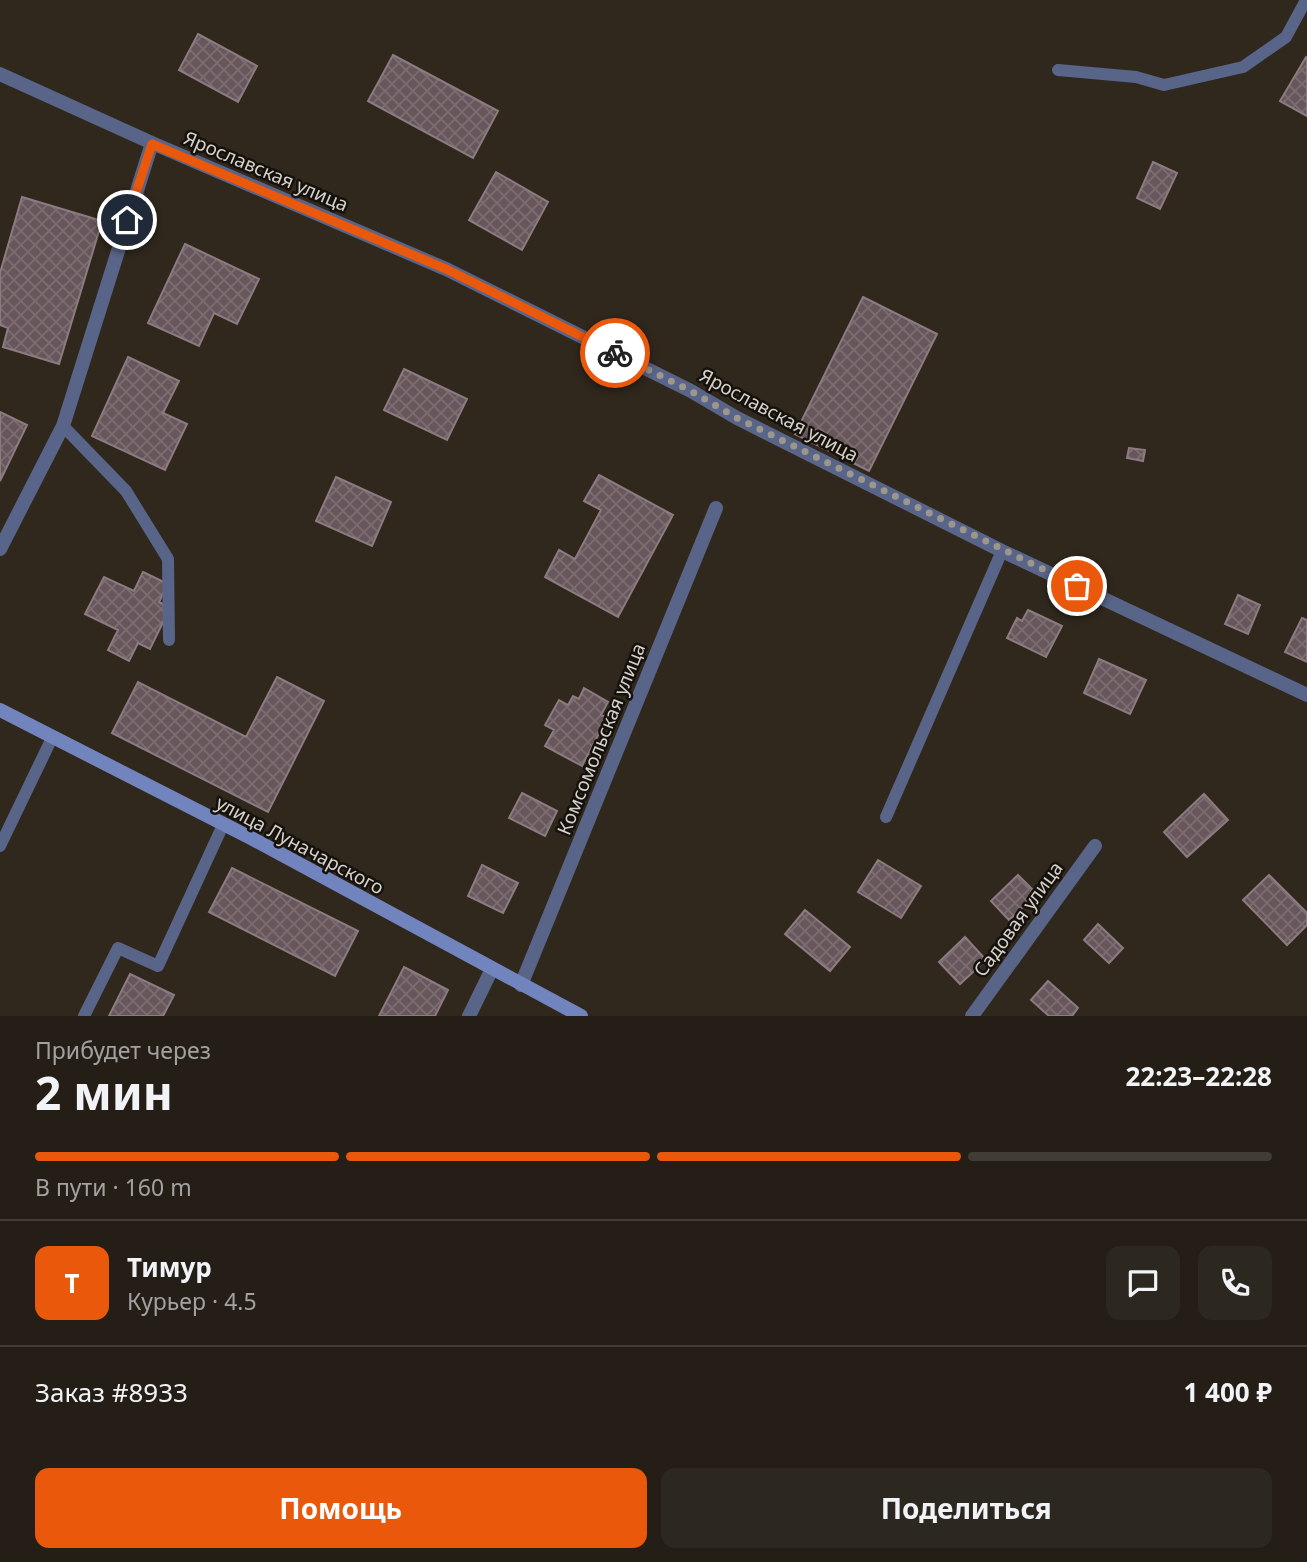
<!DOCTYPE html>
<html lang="ru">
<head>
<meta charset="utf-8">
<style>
	body { margin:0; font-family:"Noto Sans",sans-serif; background:#2c271f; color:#f1f3f6; height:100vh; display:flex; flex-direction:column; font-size:26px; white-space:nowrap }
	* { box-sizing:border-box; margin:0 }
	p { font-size:23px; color:#a3a2a1 }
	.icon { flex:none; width:38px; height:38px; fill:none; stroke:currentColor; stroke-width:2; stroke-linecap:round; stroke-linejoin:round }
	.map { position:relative; height:1016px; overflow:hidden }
	.panel { display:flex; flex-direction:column; background:#241e16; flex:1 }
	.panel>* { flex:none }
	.pin { position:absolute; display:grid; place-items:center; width:60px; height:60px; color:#fff; margin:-30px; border:4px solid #fff; border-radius:50%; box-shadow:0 2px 7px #0007 }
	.courier { position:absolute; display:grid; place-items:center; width:70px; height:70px; margin:-35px; border:5px solid #ea580c; border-radius:50%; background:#fff; color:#222; box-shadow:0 2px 9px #0007 }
	.summary em { font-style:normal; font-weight:700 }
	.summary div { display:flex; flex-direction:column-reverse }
	.summary { display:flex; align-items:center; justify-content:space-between; height:119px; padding:0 35px }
	h1 { font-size:46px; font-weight:700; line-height:52px }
	.bar { display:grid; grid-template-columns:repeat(4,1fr); gap:10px 7px; align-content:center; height:84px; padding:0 35px }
	.bar i { height:9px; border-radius:5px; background:#413c35 }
	.bar .current { background:#ea580c }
	.bar p { grid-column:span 4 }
	.line { display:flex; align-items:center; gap:18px; padding:0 35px; border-top:2px solid #413c35 }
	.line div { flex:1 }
	.round { display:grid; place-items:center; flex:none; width:74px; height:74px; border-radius:14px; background:#2c271f }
	.action { display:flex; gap:14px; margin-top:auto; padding:14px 35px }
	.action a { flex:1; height:80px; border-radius:14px; background:#ea580c; color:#fff; font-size:28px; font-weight:700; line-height:80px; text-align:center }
	.action a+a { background:#2c271f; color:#f1f3f6 }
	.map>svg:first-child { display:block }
	.building { fill:url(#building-cross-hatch); stroke:#8c7b80; stroke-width:2 }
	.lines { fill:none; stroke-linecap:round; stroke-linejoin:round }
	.lane { stroke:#586488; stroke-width:12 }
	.street { stroke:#586488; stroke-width:14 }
	.secondary { stroke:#7284bd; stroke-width:14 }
	.done { stroke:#9c968d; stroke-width:7; stroke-dasharray:0 12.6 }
	.route { stroke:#ea580c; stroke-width:9 }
	.labels { text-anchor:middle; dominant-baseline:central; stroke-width:5; stroke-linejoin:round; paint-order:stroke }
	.street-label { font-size:19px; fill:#d6d1ca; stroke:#15110c }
</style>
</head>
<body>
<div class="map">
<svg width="1307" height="1016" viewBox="0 0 1307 1016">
	<defs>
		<pattern id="building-cross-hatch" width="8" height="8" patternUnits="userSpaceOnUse" patternTransform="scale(1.75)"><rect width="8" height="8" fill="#67565b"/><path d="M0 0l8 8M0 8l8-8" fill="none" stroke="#7c6d71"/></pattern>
	</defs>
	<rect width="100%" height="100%" fill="#30281d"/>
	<path class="building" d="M198 34 257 66 238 102 179 70Z
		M393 55 498 111 473 158 368 101Z
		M1306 57 1307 58V116L1280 101Z
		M1153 162 1177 173 1160 209 1137 198Z
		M496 172 548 202 522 250 469 220Z
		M22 197 102 221 59 364 3 347 8 328 0 325V273Z
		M185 244 259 279 237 324 214 313 199 346 148 323Z
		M863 297 937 334 869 471 795 434Z
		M128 357 179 381 163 413 187 424 165 470 92 436Z
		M404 369 467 399 447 440 384 410Z
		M0 412 27 425 0 481Z
		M1129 448 1145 450 1143 461 1127 458Z
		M599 475 673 515 618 617 545 577 559 550 575 559 601 510 584 501Z
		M336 477 391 502 372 546 316 521Z
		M143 572 168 584 159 602 170 608 150 649 138 643 129 661 108 650 118 630 85 614 104 577 134 591Z
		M1238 595 1260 605 1248 634 1225 624Z
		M1028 610 1062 626 1046 657 1007 638 1017 618 1022 621Z
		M1302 618 1307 620V662L1285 652Z
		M1099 659 1146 680 1130 714 1084 693Z
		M277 677 324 701 268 812 112 733 138 682 246 737Z
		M584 688 608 702 601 715 607 718 582 766 545 746 554 730 545 725 559 700 568 705 573 696 579 699Z
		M522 793 557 811 545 836 509 818Z
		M1204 794 1228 820 1187 857 1164 832Z
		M878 860 921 886 901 918 858 892Z
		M482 865 518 883 503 913 468 896Z
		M232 868 358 931 335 976 209 912Z
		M1018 875 1037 894 1009 920 991 901Z
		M1269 875 1307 913V925L1287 945 1243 900Z
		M805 910 850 947 830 971 785 934Z
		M1098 924 1123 948 1109 963 1084 940Z
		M965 937 986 960 960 984 939 962Z
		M404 967 448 990 435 1016H379Z
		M130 974 174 995 163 1016H109Z
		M1048 981 1078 1008 1072 1016H1049L1031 1000Z"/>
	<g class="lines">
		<path class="lane" d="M1058 70 1136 77 1164 85 1243 67 1286 37 1306 0
			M63 426 126 491 168 559 169 640
			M886 817 1002 551
			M0 846 52 738
			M84 1016 118 948 158 966 223 825"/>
		<path class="street" d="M0 74 152 143 446 269 691 391 737 418 1002 551 1307 695
			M0 549 63 426 152 143
			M521 985 716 508
			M469 1016 492 969
			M972 1016 1095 846"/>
		<path class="secondary" d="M0 710 251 838 581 1016"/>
	</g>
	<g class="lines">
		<path class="done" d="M615 353 691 391 737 418 1077 586"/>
		<path class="route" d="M127 220 152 144 446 269 615 353"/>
	</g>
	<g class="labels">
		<g class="street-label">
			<text transform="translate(266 171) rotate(23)">Ярославская улица</text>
			<text transform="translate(779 415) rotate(28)">Ярославская улица</text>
			<text transform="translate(601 739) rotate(-68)">Комсомольская улица</text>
			<text transform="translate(300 845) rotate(28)">улица Луначарского</text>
			<text transform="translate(1018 919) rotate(-54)">Садовая улица</text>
		</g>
	</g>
</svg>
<div class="pin" style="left:1077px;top:586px;background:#ea580c"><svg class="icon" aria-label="bag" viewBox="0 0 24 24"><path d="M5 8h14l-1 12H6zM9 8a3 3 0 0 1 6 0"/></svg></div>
<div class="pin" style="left:127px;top:220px;background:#1f2937"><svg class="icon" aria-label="home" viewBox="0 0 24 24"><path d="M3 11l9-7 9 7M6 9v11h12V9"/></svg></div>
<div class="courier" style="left:615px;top:353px"><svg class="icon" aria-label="bike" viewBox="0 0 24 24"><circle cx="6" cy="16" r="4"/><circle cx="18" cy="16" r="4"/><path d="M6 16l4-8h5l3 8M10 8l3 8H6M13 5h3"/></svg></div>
</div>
<section class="panel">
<div class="summary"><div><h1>2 мин</h1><p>Прибудет через</p></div><em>22:23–22:28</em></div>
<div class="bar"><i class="current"></i><i class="current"></i><i class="current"></i><i></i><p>В пути · 160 m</p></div>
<div class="line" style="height:126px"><b class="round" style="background:#ea580c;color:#fff">Т</b><div><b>Тимур</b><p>Курьер · 4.5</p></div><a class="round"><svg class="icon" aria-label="chat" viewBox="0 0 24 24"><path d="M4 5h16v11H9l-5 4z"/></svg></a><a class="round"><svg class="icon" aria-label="phone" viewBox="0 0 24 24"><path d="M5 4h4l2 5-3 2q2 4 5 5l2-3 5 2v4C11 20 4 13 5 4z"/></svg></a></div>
<div class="line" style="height:91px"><div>Заказ #8933</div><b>1 400 ₽</b></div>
<div class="action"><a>Помощь</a><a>Поделиться</a></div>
</section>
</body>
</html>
